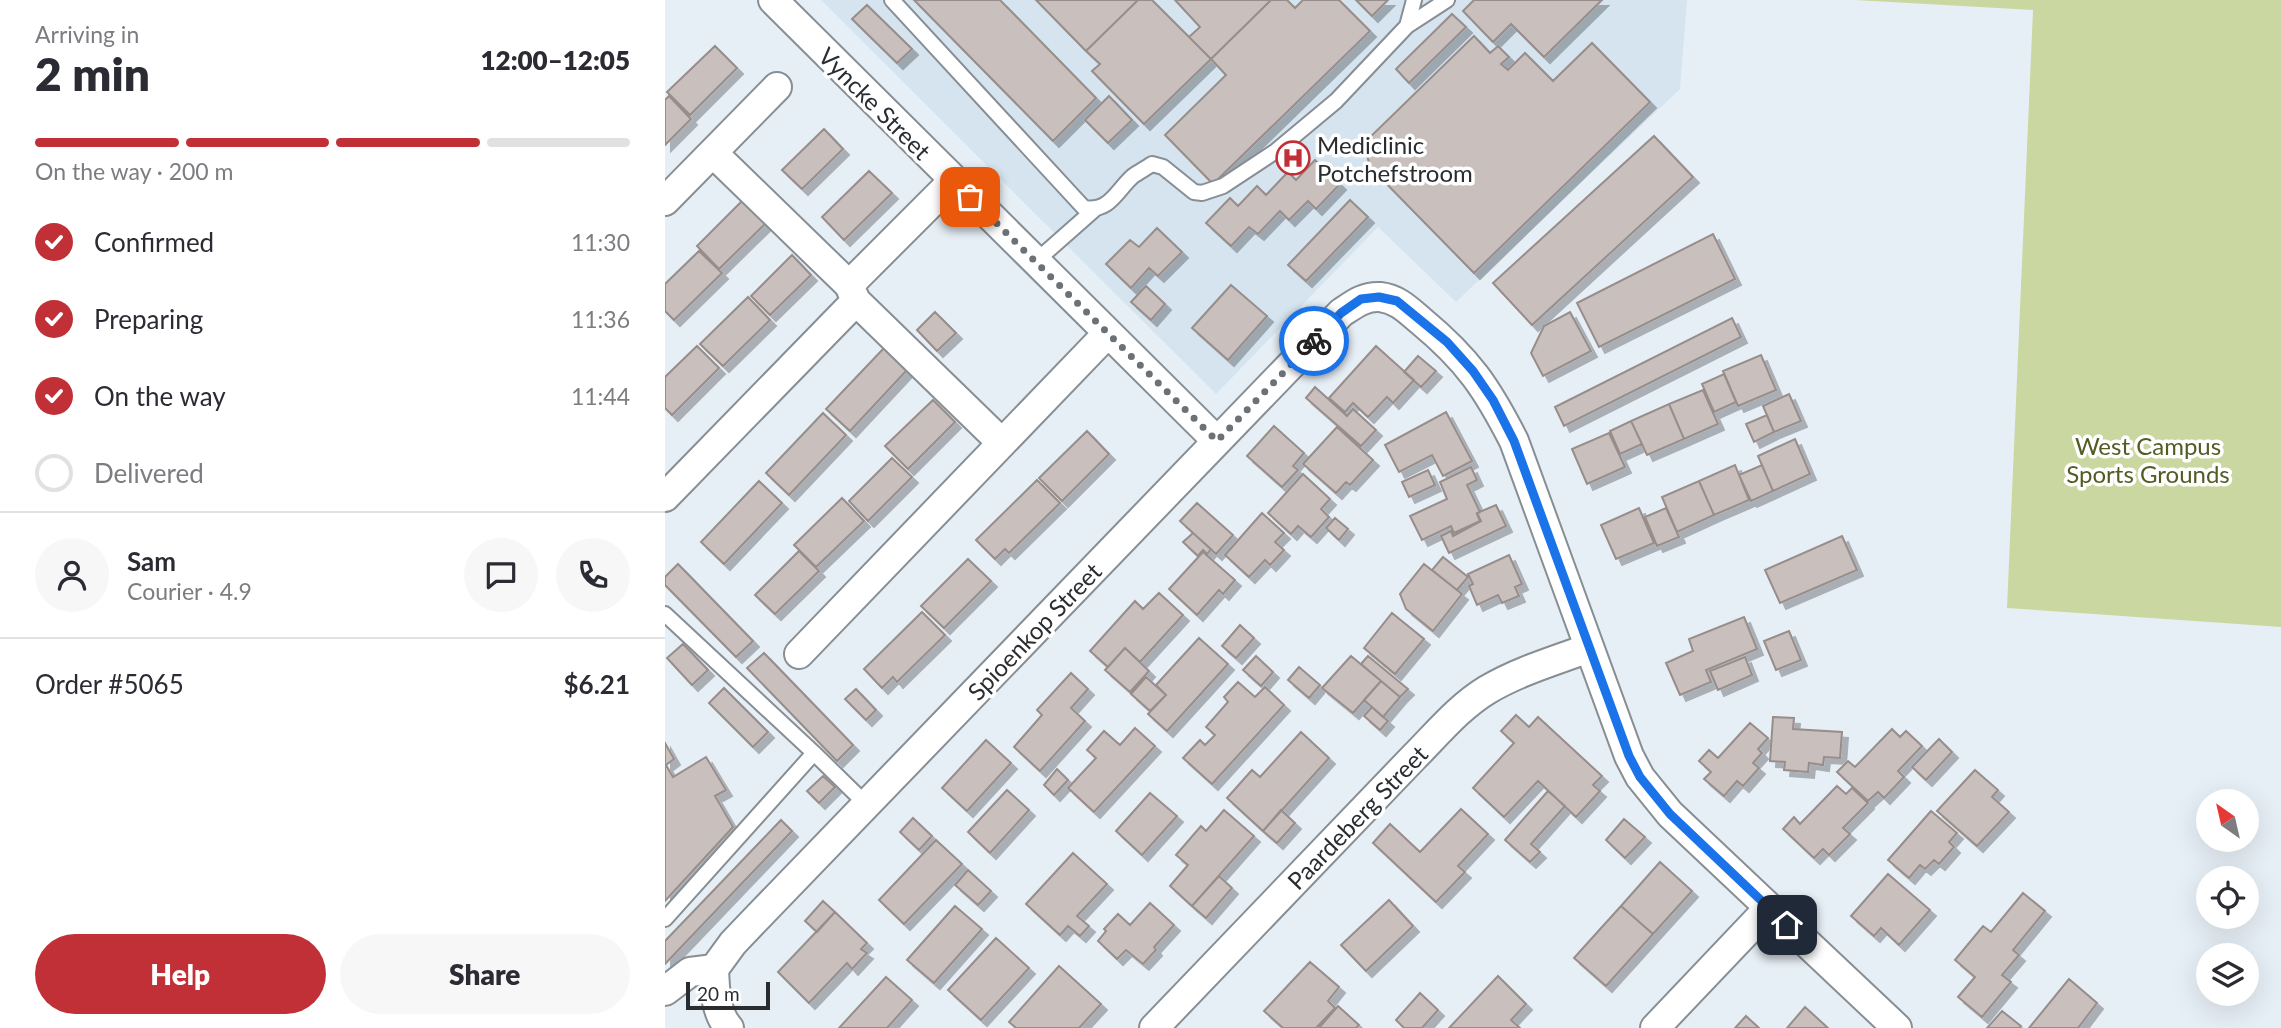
<!DOCTYPE html>
<html lang="en">
<head>
<meta charset="utf-8">
<style>
	body { margin:0; font-family:Lato,sans-serif; background:#f7f7f7; color:#2b2b33; height:100vh; display:flex; flex-direction:column; font-size:26px; white-space:nowrap }
	* { box-sizing:border-box; margin:0 }
	p { font-size:23px; color:#7c7c81 }
	.icon { flex:none; width:38px; height:38px; fill:none; stroke:currentColor; stroke-width:2; stroke-linecap:round; stroke-linejoin:round }
	.map { position:relative; flex:1; overflow:hidden }
	.panel { display:flex; flex-direction:column; background:#fff; width:665px }
	.panel>* { flex:none }
	.needle { width:46px; rotate:326deg }
	.buttons { position:absolute; left:1531px; top:789px; display:grid; gap:14px }
	.buttons a { display:grid; place-items:center; width:63px; height:63px; border-radius:50%; background:#fff; box-shadow:0 7px 28px #0002; font-size:35px }
	.scale { position:absolute; left:21px; bottom:18px; width:84px; box-sizing:border-box; padding-left:7px; border:4px solid #2a2d30; border-top:0; font-size:19px; line-height:24px; white-space:nowrap; color:#2a2d30; -webkit-text-stroke:5px #fff; paint-order:stroke }
	.pin { position:absolute; display:grid; place-items:center; width:60px; height:60px; color:#fff; margin:-30px; border-radius:14px; box-shadow:0 4px 10px #0006 }
	.courier { position:absolute; display:grid; place-items:center; width:70px; height:70px; margin:-35px; border:5px solid #1a73e8; border-radius:50%; background:#fff; color:#222; box-shadow:0 2px 9px #0007 }
	.headline em { font-style:normal; font-weight:800 }
	.headline div { display:flex; flex-direction:column-reverse }
	.headline { display:flex; align-items:center; justify-content:space-between; height:119px; padding:0 35px }
	h1 { font-size:46px; font-weight:800; line-height:52px }
	.bar { display:grid; grid-template-columns:repeat(4,1fr); gap:10px 7px; align-content:center; height:84px; padding:0 35px }
	.bar i { height:9px; border-radius:5px; background:#e1e1e2 }
	.bar .active { background:#c03036 }
	.bar p { grid-column:span 4 }
	.line { display:flex; align-items:center; gap:18px; padding:0 35px; border-top:2px solid #e1e1e2 }
	.line div { flex:1 }
	.round { display:grid; place-items:center; flex:none; width:74px; height:74px; border-radius:37px; background:#f7f7f7 }
	ol { padding:0 35px; list-style:none }
	li { display:flex; align-items:center; gap:21px; height:77px }
	li p { margin-inline-start:auto }
	li .icon { padding:7px; border-radius:50%; background:#c03036; color:#fff; stroke-width:4 }
	li:last-child { color:#7c7c81 }
	li i { width:38px; height:38px; border:4px solid #e1e1e2; border-radius:50% }
	.action { display:flex; gap:14px; margin-top:auto; padding:14px 35px }
	.action a { flex:1; height:80px; border-radius:42px; background:#c03036; color:#fff; font-size:28px; font-weight:800; line-height:80px; text-align:center }
	.action a+a { background:#f7f7f7; color:#2b2b33 }
	main { display:flex; flex:1; min-height:0 }
	.map>svg:first-child { display:block }
	.built { fill:#d5e4ef }
	.green { fill:#cad7a0 }
	.building { fill:#c9bfbd; stroke:#978d8b; stroke-width:2; filter:url(#shadow) }
	.lines { fill:none; stroke-linecap:round; stroke-linejoin:round }
	.service-casing { stroke:#878e94; stroke-width:18 }
	.minor-casing { stroke:#878e94; stroke-width:32 }
	.service { stroke:#fff; stroke-width:14 }
	.minor { stroke:#fff; stroke-width:28 }
	.done { stroke:#6c7175; stroke-width:7; stroke-dasharray:0 12.6 }
	.route { stroke:#1a73e8; stroke-width:9 }
	.labels { text-anchor:middle; dominant-baseline:central; stroke-width:7; stroke-linejoin:round; paint-order:stroke }
	.street-label { font-size:24px; fill:#2a2d30; stroke:#fff }
	.poi-label { font-size:24px; fill:#2a2d30; stroke:#fff; text-anchor:start }
	.park-label { font-size:24px; fill:#525d24; stroke:#fff }
</style>
</head>
<body>
<main>
<section class="panel">
<div class="headline"><div><h1>2 min</h1><p>Arriving in</p></div><em>12:00–12:05</em></div>
<div class="bar"><i class="active"></i><i class="active"></i><i class="active"></i><i></i><p>On the way · 200 m</p></div>
<ol>
<li><svg class="icon" aria-label="check" viewBox="0 0 24 24"><path d="M5 12l5 5 9-10"/></svg>Confirmed<p>11:30</p></li>
<li><svg class="icon" aria-label="check" viewBox="0 0 24 24"><path d="M5 12l5 5 9-10"/></svg>Preparing<p>11:36</p></li>
<li><svg class="icon" aria-label="check" viewBox="0 0 24 24"><path d="M5 12l5 5 9-10"/></svg>On the way<p>11:44</p></li>
<li><i></i>Delivered</li>
</ol>
<div class="line" style="height:126px"><a class="round"><svg class="icon" aria-label="person" viewBox="0 0 24 24"><circle cx="12" cy="8" r="4"/><path d="M4 21q1-7 8-7t8 7"/></svg></a><div><b>Sam</b><p>Courier · 4.9</p></div><a class="round"><svg class="icon" aria-label="chat" viewBox="0 0 24 24"><path d="M4 5h16v11H9l-5 4z"/></svg></a><a class="round"><svg class="icon" aria-label="phone" viewBox="0 0 24 24"><path d="M5 4h4l2 5-3 2q2 4 5 5l2-3 5 2v4C11 20 4 13 5 4z"/></svg></a></div>
<div class="line" style="height:91px"><div>Order #5065</div><b>$6.21</b></div>
<div class="action"><a>Help</a><a>Share</a></div>
</section>
<div class="map">
<svg width="1616" height="1028" viewBox="0 0 1616 1028">
	<defs>
		<filter id="shadow"><feDropShadow dx="6" dy="6" stdDeviation="0" flood-color="#0004"/></filter>
	</defs>
	<rect width="100%" height="100%" fill="#e7eff6"/>
	<path class="built" d="M156 0H1022L1015 89 791 302 713 227 551 394Z"/>
	<path class="green" d="M1190 0H1616V627L1342 608 1368 10Z"/>
	<path class="building" d="M249 0H335L431 98 388 141Z
		M371 0H473L421 51Z
		M473 0H487L546 59 479 124 427 71 435 64 421 51Z
		M510 0H606L546 59 524 37 535 27Z
		M606 0H622L630 8 638 0H674L705 31 548 184 500 135 561 75 546 59Z
		M691 0H723L707 16Z
		M809 0H937L879 57 846 24 828 42 798 11Z
		M202 5 247 49 232 63 187 19Z
		M787 14 801 27 744 83 731 69Z
		M809 36 825 53 833 46 844 57 836 64 843 70 860 53 888 81 927 43 985 102 809 273 705 167 699 143Z
		M50 46 72 68 25 115 2 92Z
		M4 96 26 119 0 145V100Z
		M444 96 467 120 443 143 420 120Z
		M159 129 178 149 137 189 117 170Z
		M989 136 1028 177 867 325 828 283Z
		M650 160 675 184 651 209 643 201 624 220 615 211 593 234 584 227 566 246 541 223 565 198 573 206 592 186 601 195 623 172 631 180Z
		M204 171 227 193 179 240 157 217Z
		M79 199 102 222 54 269 32 246Z
		M685 200 703 217 641 281 623 265Z
		M492 228 517 252 493 276 484 268 466 288 441 264 465 240 474 247Z
		M1048 234 1070 279 934 347 912 303Z
		M34 251 57 273 9 320 0 311V284Z
		M127 255 146 275 105 315 86 296Z
		M566 285 602 316 563 360 527 328Z
		M481 286 500 304 486 320 466 302Z
		M83 297 105 320 58 366 35 344Z
		M270 312 291 333 272 351 252 330Z
		M905 312 926 351 878 376 866 353 879 326Z
		M1067 318 1076 337 899 426 890 407Z
		M32 346 54 368 7 415 0 408V377Z
		M711 346 749 380 728 403 722 397 703 417 688 403 680 412 664 398Z
		M219 348 242 370 185 431 161 409Z
		M1096 355 1111 390 1073 406 1058 371Z
		M753 356 771 371 756 387 739 372Z
		M1059 374 1071 402 1049 412 1037 384Z
		M650 387 682 416 688 409 711 430 696 446 641 398Z
		M1038 390 1053 424 1019 439 1004 404Z
		M1124 394 1136 421 1109 432 1098 406Z
		M268 400 290 422 243 469 220 446Z
		M1004 404 1019 439 982 455 966 421Z
		M781 412 807 461 778 476 767 455 734 472 720 445Z
		M158 413 181 435 124 495 101 473Z
		M1102 415 1109 432 1089 442 1081 424Z
		M966 421 977 444 955 454 945 431Z
		M609 426 639 453 628 466 633 470 617 487 582 456Z
		M672 427 708 460 685 485 681 482 671 493 638 464Z
		M422 431 444 454 397 501 374 478Z
		M944 433 960 467 922 484 907 449Z
		M1130 439 1145 474 1108 491 1093 456Z
		M227 458 247 477 203 521 184 501Z
		M1070 465 1084 500 1049 515 1034 481Z
		M1097 465 1108 491 1086 501 1074 475Z
		M806 467 812 480 802 485 815 512 812 514 815 521 789 533 786 526 757 540 745 516 782 499 775 482Z
		M763 470 770 485 744 497 737 482Z
		M638 474 665 499 656 509 664 517 646 537 633 526 626 534 603 513Z
		M372 480 395 503 344 553 340 549 330 559 311 540Z
		M94 481 117 503 59 564 36 542Z
		M1034 481 1049 515 1012 532 997 497Z
		M177 498 199 521 151 567 129 545Z
		M532 503 568 535 551 554 515 521Z
		M831 505 841 526 784 553 776 536 786 531 788 536 816 521 812 513Z
		M974 508 989 543 951 559 936 525Z
		M1001 508 1014 537 992 546 980 517Z
		M597 513 619 533 610 542 619 550 605 565 600 560 584 577 560 555Z
		M670 518 683 529 674 540 661 528Z
		M528 533 546 549 542 554 538 550 533 556 518 542Z
		M1177 536 1192 570 1115 603 1100 570Z
		M134 551 154 571 110 614 90 595Z
		M538 552 570 580 558 594 554 590 532 615 504 589Z
		M844 555 857 584 850 587 854 596 837 603 833 595 812 605 804 586 808 584 803 574Z
		M778 557 803 577 792 590 767 570Z
		M303 559 326 581 279 628 256 606Z
		M13 564 88 641 71 657 0 585V577Z
		M759 564 797 594 768 631 741 609 735 594Z
		M494 593 518 615 475 662 460 648 443 667 425 651 470 601 478 609Z
		M257 612 280 635 232 682 228 677 217 688 199 669Z
		M727 613 759 639 730 674 699 648Z
		M1079 617 1092 649 1041 670 1046 682 1015 695 1001 663 1028 651 1024 639Z
		M575 625 589 638 571 658 557 646Z
		M1124 631 1136 660 1111 670 1099 641Z
		M534 638 563 664 502 731 483 714 501 695 491 685Z
		M18 644 43 670 27 685 2 658Z
		M460 648 484 671 465 692 440 670Z
		M99 653 188 745 172 761 82 668Z
		M591 656 608 672 596 686 578 670Z
		M686 656 716 681 688 713 657 688Z
		M703 656 743 689 735 697 696 664Z
		M1080 657 1087 675 1053 690 1045 671Z
		M634 667 655 685 644 698 623 680Z
		M406 673 423 689 406 708 420 721 375 771 349 747 377 715 372 710Z
		M481 677 501 695 485 711 466 694Z
		M716 681 735 697 718 717 699 700Z
		M573 682 590 697 600 687 619 705 547 784 518 758 535 740 540 745 550 735 541 727 563 702 559 697Z
		M59 688 103 732 88 747 44 703Z
		M191 689 211 710 201 720 180 699Z
		M707 707 723 721 715 730 699 716Z
		M851 715 864 727 873 717 937 776 928 785 935 791 911 817 873 781 839 817 808 788 849 743 836 731Z
		M1108 717 1129 718 1128 729 1177 732 1175 758 1159 757 1158 765 1144 763 1143 772 1119 770 1120 762 1105 761Z
		M1085 723 1103 738 1093 749 1097 753 1088 763 1094 768 1078 786 1072 781 1059 796 1039 779 1046 772 1034 761 1044 750 1053 758Z
		M470 728 490 746 429 812 403 788 431 758 422 750 439 731 455 745Z
		M1227 729 1235 737 1241 731 1257 746 1233 771 1239 777 1219 798 1213 792 1203 801 1172 772 1183 761 1190 767Z
		M636 732 664 758 598 831 562 798 587 770 595 777Z
		M1274 739 1287 752 1261 780 1247 767Z
		M321 740 346 763 302 811 277 788Z
		M0 743 9 759 1 765 8 777 41 757 61 790 50 796 68 827 0 901Z
		M392 769 403 780 389 795 379 785Z
		M1310 770 1333 790 1327 797 1344 812 1312 846 1272 811Z
		M158 776 170 787 154 803 142 791Z
		M1172 786 1181 794 1187 788 1203 803 1178 828 1185 834 1164 855 1158 849 1149 858 1118 829 1129 817 1135 824Z
		M342 790 364 810 325 853 303 832Z
		M883 791 900 806 866 844 875 852 865 862 840 840Z
		M485 793 512 816 477 855 451 831Z
		M796 809 823 834 793 866 800 872 771 902 708 843 725 824 755 852Z
		M559 810 589 836 527 906 505 886 523 865 511 855 536 826 541 831Z
		M616 810 630 823 612 843 598 831Z
		M1266 811 1292 833 1284 842 1289 847 1274 864 1269 860 1260 869 1255 865 1244 878 1223 860Z
		M248 818 267 836 254 850 235 832Z
		M959 819 980 837 960 858 941 840Z
		M116 820 127 831 0 964V941Z
		M271 840 297 864 239 924 214 900Z
		M408 853 442 884 412 916 424 926 415 936 403 926 395 935 361 904Z
		M995 862 1027 891 988 934 956 906Z
		M303 870 326 891 313 905 290 885Z
		M1223 874 1265 910 1234 945 1216 928 1209 936 1186 916Z
		M554 876 567 888 541 918 527 906Z
		M1358 893 1380 911 1348 950 1354 955 1337 975 1346 982 1317 1017 1293 997 1310 977 1290 960 1318 926 1326 932Z
		M724 900 748 926 701 971 676 945Z
		M158 901 170 912 152 932 140 921Z
		M485 903 509 925 489 947 491 950 478 964 461 950 452 959 433 941 441 931 439 929 453 914 465 925Z
		M290 906 317 929 269 983 242 960Z
		M956 906 988 934 941 986 909 958Z
		M170 912 202 943 196 949 202 953 187 969 182 963 144 1003 113 972Z
		M331 938 364 968 316 1020 283 990Z
		M645 962 674 987 663 1001 670 1008 651 1028H618L599 1011Z
		M394 966 436 1004 414 1028H351L344 1022Z
		M833 976 861 1004 846 1020 855 1028H784Z
		M221 977 247 1000 222 1028H174Z
		M1404 979 1432 1003 1413 1028H1364Z
		M755 993 773 1010 757 1028H739L731 1020Z
		M673 1006 694 1025 691 1028H654Z
		M1140 1007 1163 1028H1122Z
		M1337 1011 1356 1026 1354 1028H1322Z
		M1081 1016 1094 1028H1070Z"/>
	<g class="lines">
		<defs>
			<path id="service" d="M227 0 419 208C445 212 451 191 468 176 474 172 481 168 487 164L498 167 529 192 537 193 558 186 611 151 671 101 742 26
				M749 0 742 26 782 0
				M370 262 430 209
				M0 614 149 753 201 804
				M0 919 149 753"/>
			<path id="minor" d="M108 0 552 441
				M48 153 184 285 191 301 336 442
				M0 201 112 87
				M184 285 288 181
				M0 497 191 301
				M134 654 443 333
				M49 969 68 943 89 921 676 313C688 305 699 296 715 297 733 299 744 311 756 321 803 360 822 388 849 441L964 756 975 777 1005 814 1232 1028
				M49 969C50 989 50 1012 64 1028
				M0 991 25 972 49 969
				M489 1028 749 757C772 734 794 707 822 690 854 671 889 661 924 648
				M990 1028 1104 908"/>
		</defs>
		<use href="#service" class="service-casing"/>
		<use href="#minor" class="minor-casing"/>
		<use href="#service" class="service"/>
		<use href="#minor" class="minor"/>
	</g>
	<g class="lines">
		<path class="done" d="M305 197 552 441 649 341"/>
		<path class="route" d="M649 341 676 313 696 299 714 297 732 301 782 342 808 371 828 400 849 441 964 756 975 777 1005 814 1122 925"/>
	</g>
	<defs>
		<symbol id="hospital-ring" viewBox="-11 -11 22 22"><circle r="9.5" fill="#fff" stroke="#c03036" stroke-width="1.5"/><path d="M-5-5h3v3.5h4V-5h3V5h-3V1.5h-4V5h-3Z" fill="#c03036"/></symbol>
	</defs>
	<g fill-rule="evenodd">
		<use href="#hospital-ring" x="609" y="139" width="38" height="38"/>
	</g>
	<g class="labels">
		<g class="street-label">
			<text transform="translate(210 103) rotate(45)">Vyncke Street</text>
			<text transform="translate(369 631) rotate(-46)">Spioenkop Street</text>
			<text transform="translate(692 817) rotate(-46)">Paardeberg Street</text>
		</g>
		<g class="poi-label">
			<text x="652" y="144">Mediclinic<tspan x="652" dy="28">Potchefstroom</tspan></text>
		</g>
		<g class="park-label">
			<text x="1483" y="445">West Campus<tspan x="1483" dy="28">Sports Grounds</tspan></text>
		</g>
	</g>
</svg>
<div class="buttons">
<a><svg class="needle" viewBox="-14 -14 28 28"><path d="M0-13l5 13h-10z" fill="#e53935"/><path d="M0 13l5-13h-10z" fill="#7c7c81"/></svg></a>
<a><svg class="icon" aria-label="locate" viewBox="0 0 24 24"><circle cx="12" cy="12" r="6"/><path d="M12 2v4M12 18v4M2 12h4M18 12h4"/></svg></a>
<a><svg class="icon" aria-label="layers" viewBox="0 0 24 24"><path d="M12 4l9 5-9 5-9-5zM3 14l9 5 9-5"/></svg></a>
</div>
<div class="scale">20 m</div>
<div class="pin" style="left:305px;top:197px;background:#ea580c"><svg class="icon" aria-label="bag" viewBox="0 0 24 24"><path d="M5 8h14l-1 12H6zM9 8a3 3 0 0 1 6 0"/></svg></div>
<div class="pin" style="left:1122px;top:925px;background:#1f2937"><svg class="icon" aria-label="home" viewBox="0 0 24 24"><path d="M3 11l9-7 9 7M6 9v11h12V9"/></svg></div>
<div class="courier" style="left:649px;top:341px"><svg class="icon" aria-label="bike" viewBox="0 0 24 24"><circle cx="6" cy="16" r="4"/><circle cx="18" cy="16" r="4"/><path d="M6 16l4-8h5l3 8M10 8l3 8H6M13 5h3"/></svg></div>
</div>
</main>
</body>
</html>
